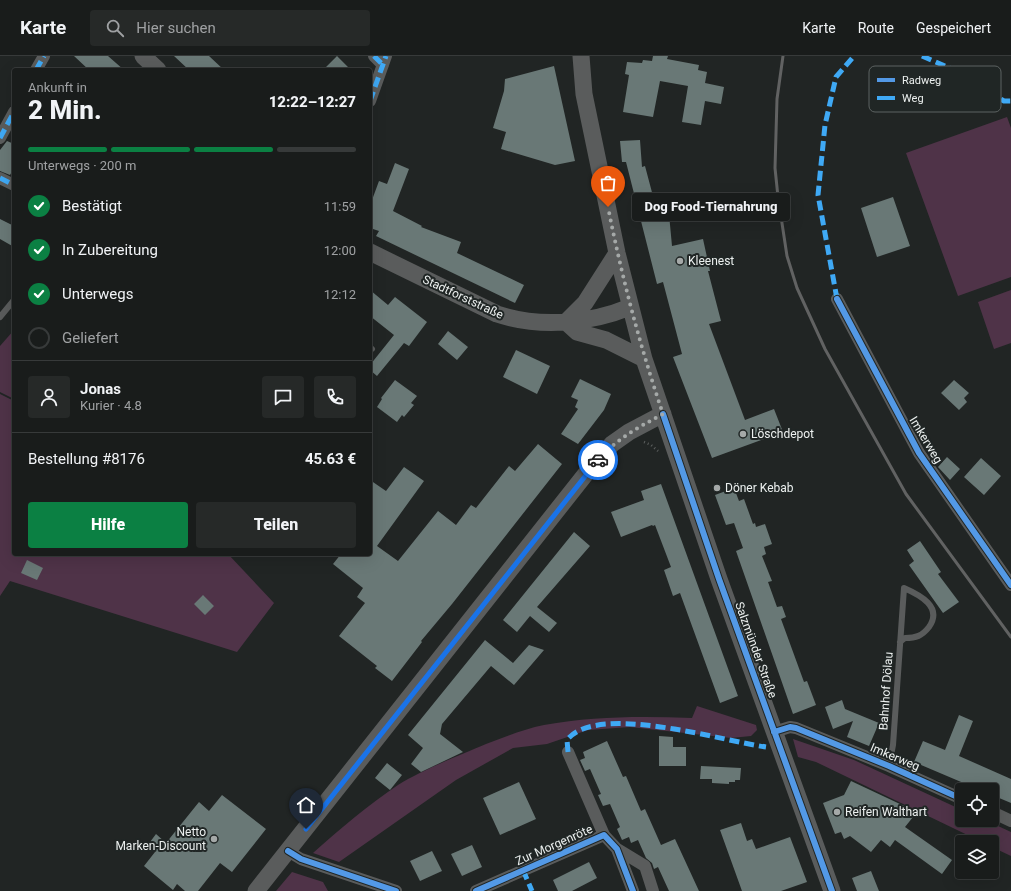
<!DOCTYPE html>
<html lang="de">
<head>
<meta charset="utf-8">
<style>
	body { margin:0; font-family:Roboto,sans-serif; background:#262928; color:#f1f3f6; height:100vh; display:flex; flex-direction:column; font-size:15px; white-space:nowrap }
	* { box-sizing:border-box; margin:0 }
	p { font-size:13px; color:#9fa1a3 }
	.icon { flex:none; width:22px; height:22px; fill:none; stroke:currentColor; stroke-width:2; stroke-linecap:round; stroke-linejoin:round }
	.map { position:relative; flex:1; overflow:hidden }
	.sheet { position:absolute; left:12px; top:12px; width:360px; height:488px; display:flex; flex-direction:column; background:#191c1b; border-radius:4px; box-shadow:0 4px 16px #0002,0 0 0 1px #373a3a }
	.sheet>* { flex:none }
	.fabs { position:absolute; left:955px; top:727px; display:grid; gap:8px }
	.fabs a { display:grid; place-items:center; width:44px; height:44px; border-radius:4px; background:#191c1b; box-shadow:0 4px 16px #0002,0 0 0 1px #373a3a; font-size:20px }
	.pin { position:absolute; display:grid; place-items:center; width:34px; height:34px; color:#fff; margin:-41px -17px; border-radius:50% 50% 50% 0; rotate:-45deg; box-shadow:0 0 4px #0007 }
	.pin .icon { rotate:45deg }
	.courier { position:absolute; display:grid; place-items:center; width:40px; height:40px; margin:-20px; border:3px solid #1a73e8; border-radius:50%; background:#fff; color:#222; box-shadow:0 1px 5px #0007 }
	.bubble { position:absolute; height:28px; border-radius:4px; background:#191c1b; box-shadow:0 4px 16px #0002,0 0 0 1px #373a3a; font-size:13px; font-weight:800; line-height:28px; text-align:center }
	.overview em { font-style:normal; font-weight:800 }
	.overview div { display:flex; flex-direction:column-reverse }
	.overview { display:flex; align-items:center; justify-content:space-between; height:68px; padding:0 16px }
	h1 { font-size:26px; font-weight:800; line-height:30px }
	.bar { display:grid; grid-template-columns:repeat(4,1fr); gap:6px 4px; align-content:center; height:48px; padding:0 16px }
	.bar i { height:5px; border-radius:3px; background:#373a3a }
	.bar .on { background:#0b8043 }
	.bar p { grid-column:span 4 }
	.line { display:flex; align-items:center; gap:10px; padding:0 16px; border-top:1px solid #373a3a }
	.line div { flex:1 }
	.round { display:grid; place-items:center; flex:none; width:42px; height:42px; border-radius:4px; background:#262928 }
	ol { padding:0 16px; list-style:none }
	li { display:flex; align-items:center; gap:12px; height:44px }
	li p { margin-inline-start:auto }
	li .icon { padding:4px; border-radius:50%; background:#0b8043; color:#fff; stroke-width:4 }
	li:last-child { color:#9fa1a3 }
	li i { width:22px; height:22px; border:2px solid #373a3a; border-radius:50% }
	.primary-button { display:flex; gap:8px; margin-top:auto; padding:8px 16px }
	.primary-button a { flex:1; height:46px; border-radius:4px; background:#0b8043; color:#fff; font-size:16px; font-weight:800; line-height:46px; text-align:center }
	.primary-button a+a { background:#262928; color:#f1f3f6 }
	header { display:flex; align-items:center; gap:24px; box-sizing:border-box; height:56px; padding:0 20px; background:#191c1b; border-bottom:1px solid #373a3a }
	header strong { font-size:19px }
	nav { display:flex; gap:22px; margin-inline-start:auto; font-size:14px }
	.search { width:280px; height:36px; background:#262928; display:flex; align-items:center; gap:10px; box-sizing:border-box; padding:0 14px; border-radius:4px; color:#9fa1a3; font-size:15px }
	.map>svg:first-child { display:block }
	.green { fill:#4f3348 }
	.building { fill:#697876 }
	.lines { fill:none; stroke-linecap:round; stroke-linejoin:round }
	.path { stroke:#5e6160; stroke-width:2.5; stroke-dasharray:1 3; stroke-linecap:butt }
	.service { stroke:#5a5c5c; stroke-width:6 }
	.minor { stroke:#5a5c5c; stroke-width:12 }
	.secondary { stroke:#5a5c5c; stroke-width:17 }
	.rail { stroke:#616262; stroke-width:3 }
	.quiet { stroke:#3fa9f5; stroke-width:5; stroke-dasharray:10 5; stroke-linecap:butt }
	.cycleway-casing { stroke:#202625; stroke-width:8 }
	.cycleway { stroke:#5399e6; stroke-width:6 }
	.done { stroke:#a5a9a8; stroke-width:4; stroke-dasharray:0 7.2 }
	.route { stroke:#1a73e8; stroke-width:5 }
	.poi-dot { fill:#a5a9a8; stroke:#202625; stroke-width:1.5 }
	.labels { text-anchor:middle; dominant-baseline:central; stroke-width:4; stroke-linejoin:round; paint-order:stroke }
	.poi-label { font-size:12px; fill:#ecf0ef; stroke:#202625; text-anchor:start }
	.street-label { font-size:12px; fill:#ecf0ef; stroke:#202625 }
	.key { fill:#202625; stroke:#5d6362; stroke-width:1 }
	.key-label { font-size:11px; fill:#ecf0ef }
</style>
</head>
<body>
<header>
<strong>Karte</strong>
<div class="search"><svg class="icon" aria-label="search" viewBox="0 0 24 24"><circle cx="10" cy="10" r="6"/><path d="M15 15l6 6"/></svg>Hier suchen</div>
<nav><a>Karte</a><a>Route</a><a>Gespeichert</a></nav>
</header>
<div class="map">
<svg width="1011" height="835" viewBox="0 0 1011 835">
	<rect width="100%" height="100%" fill="#212524"/>
	<path class="green" d="M1007 61 1011 72V221L958 240 906 97Z
		M1011 234V287L994 293 978 246Z
		M14 274V343L0 336V290Z
		M0 338 14 345V498H228L274 547 237 596 10 525 0 540Z
		M697 650 756 669 757 674 751 680 731 682 630 671 588 674 547 688 513 692 456 724 339 806 313 797C340 773 368 749 398 729 422 714 460 699 486 688 505 681 524 673 544 669 593 660 642 660 692 662Z
		M793 683 854 704 962 754V764H985L1011 776V800L992 791V786H982L816 706 798 701Z
		M292 816 323 826 328 835H276Z"/>
	<path class="building" d="M74 0H108L124 14H89Z
		M174 0H209L224 14H189Z
		M337 0 351 14H323Z
		M653 0H668L667 3 699 9 698 14 707 16 705 27 724 31 721 48 705 45 701 69 682 66 688 30 660 25 653 61 623 56 629 19 625 18 627 6 642 7 643 4 652 5Z
		M554 10 575 105 555 109 501 93 506 76 493 72 504 35 505 23Z
		M640 84 642 111 645 110 658 159 669 158 672 190 703 183 710 215H708L721 265 709 268 745 364 774 353 783 376 712 402 673 301 682 298 663 226 657 228 626 106H622L620 85Z
		M7 85 14 88V112L10 119 0 115V94Z
		M395 107 409 113 393 155 422 170 421 171 461 186 457 197 524 229 515 247 376 180 379 175 370 172V143L372 144 379 125 387 128Z
		M893 141 910 190 877 201 861 152Z
		M0 163 14 170V191L0 183Z
		M370 234 388 249 395 241 427 266 409 290 404 287 377 320 370 314V309L394 279 370 260Z
		M448 275 468 291 457 304 438 288Z
		M516 294 550 310 537 338 503 321Z
		M580 323 611 338 604 354 578 388 561 378 578 353 575 351 578 344 571 341Z
		M395 324 417 340 411 347 414 349 404 361 402 359 397 366 377 351 382 343 381 342Z
		M954 324 969 337 964 342 967 346 959 354 941 337Z
		M538 388 562 408 452 548 421 585 422 586 392 625 375 612 377 610 339 580 365 547 357 541 363 532 333 508 341 498H370V424L386 435 404 411 424 425 377 490 398 505 438 455 456 469 471 449 476 452 509 410 515 415Z
		M947 401 960 413 950 424 938 411Z
		M981 402 1001 420 984 439 964 421Z
		M661 428 738 640 720 647 680 537 673 540 664 514 671 511 655 469 653 470 652 469 621 481 611 456 644 444 641 435Z
		M734 432 739 445 744 443 753 468 755 467 756 471 765 468 772 488 764 491 766 498 762 500 772 525 768 526 777 551 782 550 786 561 781 563 804 626 807 625 816 649 793 658 736 495 743 492 734 467 726 469 715 439Z
		M574 476 590 490 537 551 557 567 549 576 530 560 517 576 503 564Z
		M920 485 941 516 938 518 959 546 943 557 909 509 914 505 907 494Z
		M27 504 43 512 37 524 21 517Z
		M203 539 214 550 205 559 194 548Z
		M485 584 513 607 529 589 544 594 514 629 491 610 442 668 440 678 463 696 421 716 411 708 423 692 408 679Z
		M842 644 845 653 879 667 869 690 847 681 853 665 833 673 825 651Z
		M959 659 973 665 959 700 1011 723V747L992 739V734H980L914 706 923 685 945 694Z
		M659 680 673 681V691H686V710H659Z
		M607 685 623 721 626 720 641 755 645 753 661 789 675 783 699 835H669L658 811 654 813 652 807 646 802 638 784 631 787 629 781 622 784 617 773 620 771 610 748 603 750 598 739 601 738 590 713 585 715 580 704 585 702 583 696Z
		M387 707 402 719 390 734 375 722Z
		M701 710 741 712 740 724H735V726H729V728L712 727V723H700Z
		M851 725 917 756 905 771 952 804 942 818 895 784 890 791 881 784 871 796 850 780 844 783 841 776 835 778 823 747 844 739Z
		M519 726 536 763 500 779 483 742Z
		M222 739 266 773 232 816 220 807 198 835H185L177 828 173 834 144 810 155 796 147 790 156 778 166 787 199 746 209 755Z
		M741 767 747 785 752 783 756 793 790 781 807 826 781 835H742L720 774Z
		M472 789 482 811 462 820 451 798Z
		M432 795 442 815 420 825 410 805Z
		M589 806 597 822 572 835H558L553 824Z
		M871 815 879 835H857L852 822Z"/>
	<g class="lines">
		<path class="path" d="M644 386 651 389 658 395"/>
		<path class="service" d="M0 261 14 244
			M370 291 372 293
			M889 710 893 689 904 532C920 539 943 551 929 571 922 580 916 582 905 582L900 586"/>
		<path class="minor" d="M374 0 383 9
			M36 14 44 0
			M370 45 386 0
			M0 82 14 56
			M0 122 14 129
			M837 243 919 397 1011 529
			M774 676 790 671 796 672 889 710 962 743
			M568 696 604 779
			M992 756 1011 765
			M617 793 645 810 653 835
			M288 795 301 803 396 835
			M476 835 604 779 617 793 633 835"/>
		<path class="secondary" d="M143 0 158 14
			M581 0 584 38 617 197 644 303 719 523 832 835
			M370 196 497 258C539 272 589 268 630 251
			M566 266 577 276 606 284 644 303
			M566 266 585 247 617 197
			M256 835 588 415 612 388 629 376 663 358"/>
		<path class="rail" d="M783 0 777 43 775 112 778 141 787 200 797 232 825 293 906 438 1011 581"/>
		<path class="quiet" d="M374 0 383 9
			M922 0 952 13 1004 45H1011
			M36 14 44 0
			M370 45 386 0
			M0 82 14 56
			M0 122 14 129
			M837 243 818 139 825 69 836 21 854 0
			M568 696 567 684C597 646 722 685 766 691
			M523 814 532 835"/>
		<defs>
			<path id="cycleway" d="M837 243 919 397 1011 529
				M663 358 719 523 832 835
				M774 676 790 671 796 672 889 710 962 743
				M288 795 301 803 396 835
				M476 835 604 779 617 793 633 835"/>
		</defs>
		<use href="#cycleway" class="cycleway-casing"/>
		<use href="#cycleway" class="cycleway"/>
	</g>
	<g class="lines">
		<path class="done" d="M598 404C618 382 637 372 663 358 640 290 622 222 608 151"/>
		<path class="route" d="M306 773 598 404"/>
	</g>
	<g class="poi-dot">
		<circle cx="680" cy="205" r="4"/>
		<circle cx="743" cy="378" r="4"/>
		<circle cx="717" cy="432" r="4"/>
		<circle cx="837" cy="756" r="4"/>
		<circle cx="214" cy="783" r="4"/>
	</g>
	<g class="labels">
		<g class="poi-label">
			<text x="688" y="205">Kleenest</text>
			<text x="751" y="378">Löschdepot</text>
			<text x="725" y="432">Döner Kebab</text>
			<text x="845" y="756">Reifen Walthart</text>
			<text x="206" y="776" text-anchor="end">Netto<tspan x="206" dy="14">Marken-Discount</tspan></text>
		</g>
		<g class="street-label">
			<text transform="translate(463 241) rotate(25)">Stadtforststraße</text>
			<text transform="translate(926 384) rotate(59)">Imkerweg</text>
			<text transform="translate(756 594) rotate(70)">Salzmünder Straße</text>
			<text transform="translate(886 635) rotate(-86)">Bahnhof Dölau</text>
			<text transform="translate(895 701) rotate(23)">Imkerweg</text>
			<text transform="translate(554 789) rotate(-24)">Zur Morgenröte</text>
		</g>
	</g>
	<rect x="869" y="10" width="132" height="46" rx="6" class="key"/>
	<rect x="877" y="22" width="18" height="4" fill="#5399e6"/>
	<rect x="877" y="40" width="18" height="4" fill="#3fa9f5"/>
	<g class="key-label">
		<text x="902" y="28">Radweg</text>
		<text x="902" y="46">Weg</text>
	</g>
</svg>
<div class="fabs">
<a><svg class="icon" aria-label="locate" viewBox="0 0 24 24"><circle cx="12" cy="12" r="6"/><path d="M12 2v4M12 18v4M2 12h4M18 12h4"/></svg></a>
<a><svg class="icon" aria-label="layers" viewBox="0 0 24 24"><path d="M12 4l9 5-9 5-9-5zM3 14l9 5 9-5"/></svg></a>
</div>
<div class="pin" style="left:608px;top:151px;background:#ea580c"><svg class="icon" aria-label="bag" viewBox="0 0 24 24"><path d="M5 8h14l-1 12H6zM9 8a3 3 0 0 1 6 0"/></svg></div>
<div class="pin" style="left:306px;top:773px;background:#1f2937"><svg class="icon" aria-label="home" viewBox="0 0 24 24"><path d="M3 11l9-7 9 7M6 9v11h12V9"/></svg></div>
<div class="courier" style="left:598px;top:404px"><svg class="icon" aria-label="car" viewBox="0 0 24 24"><path d="M5 17H2v-5l4-1 3-4h7l3 4 3 1v5h-3M9 17h6M6 11h13"/><circle cx="7" cy="17" r="2"/><circle cx="17" cy="17" r="2"/></svg></div>
<div class="bubble" style="left:632px;top:137px;width:158px">Dog Food-Tiernahrung</div>
<section class="sheet">
<div class="overview"><div><h1>2 Min.</h1><p>Ankunft in</p></div><em>12:22–12:27</em></div>
<div class="bar"><i class="on"></i><i class="on"></i><i class="on"></i><i></i><p>Unterwegs · 200 m</p></div>
<ol>
<li><svg class="icon" aria-label="check" viewBox="0 0 24 24"><path d="M5 12l5 5 9-10"/></svg>Bestätigt<p>11:59</p></li>
<li><svg class="icon" aria-label="check" viewBox="0 0 24 24"><path d="M5 12l5 5 9-10"/></svg>In Zubereitung<p>12:00</p></li>
<li><svg class="icon" aria-label="check" viewBox="0 0 24 24"><path d="M5 12l5 5 9-10"/></svg>Unterwegs<p>12:12</p></li>
<li><i></i>Geliefert</li>
</ol>
<div class="line" style="height:72px"><a class="round"><svg class="icon" aria-label="person" viewBox="0 0 24 24"><circle cx="12" cy="8" r="4"/><path d="M4 21q1-7 8-7t8 7"/></svg></a><div><b>Jonas</b><p>Kurier · 4.8</p></div><a class="round"><svg class="icon" aria-label="chat" viewBox="0 0 24 24"><path d="M4 5h16v11H9l-5 4z"/></svg></a><a class="round"><svg class="icon" aria-label="phone" viewBox="0 0 24 24"><path d="M5 4h4l2 5-3 2q2 4 5 5l2-3 5 2v4C11 20 4 13 5 4z"/></svg></a></div>
<div class="line" style="height:52px"><div>Bestellung #8176</div><b>45.63 €</b></div>
<div class="primary-button"><a>Hilfe</a><a>Teilen</a></div>
</section>
</div>
</body>
</html>
